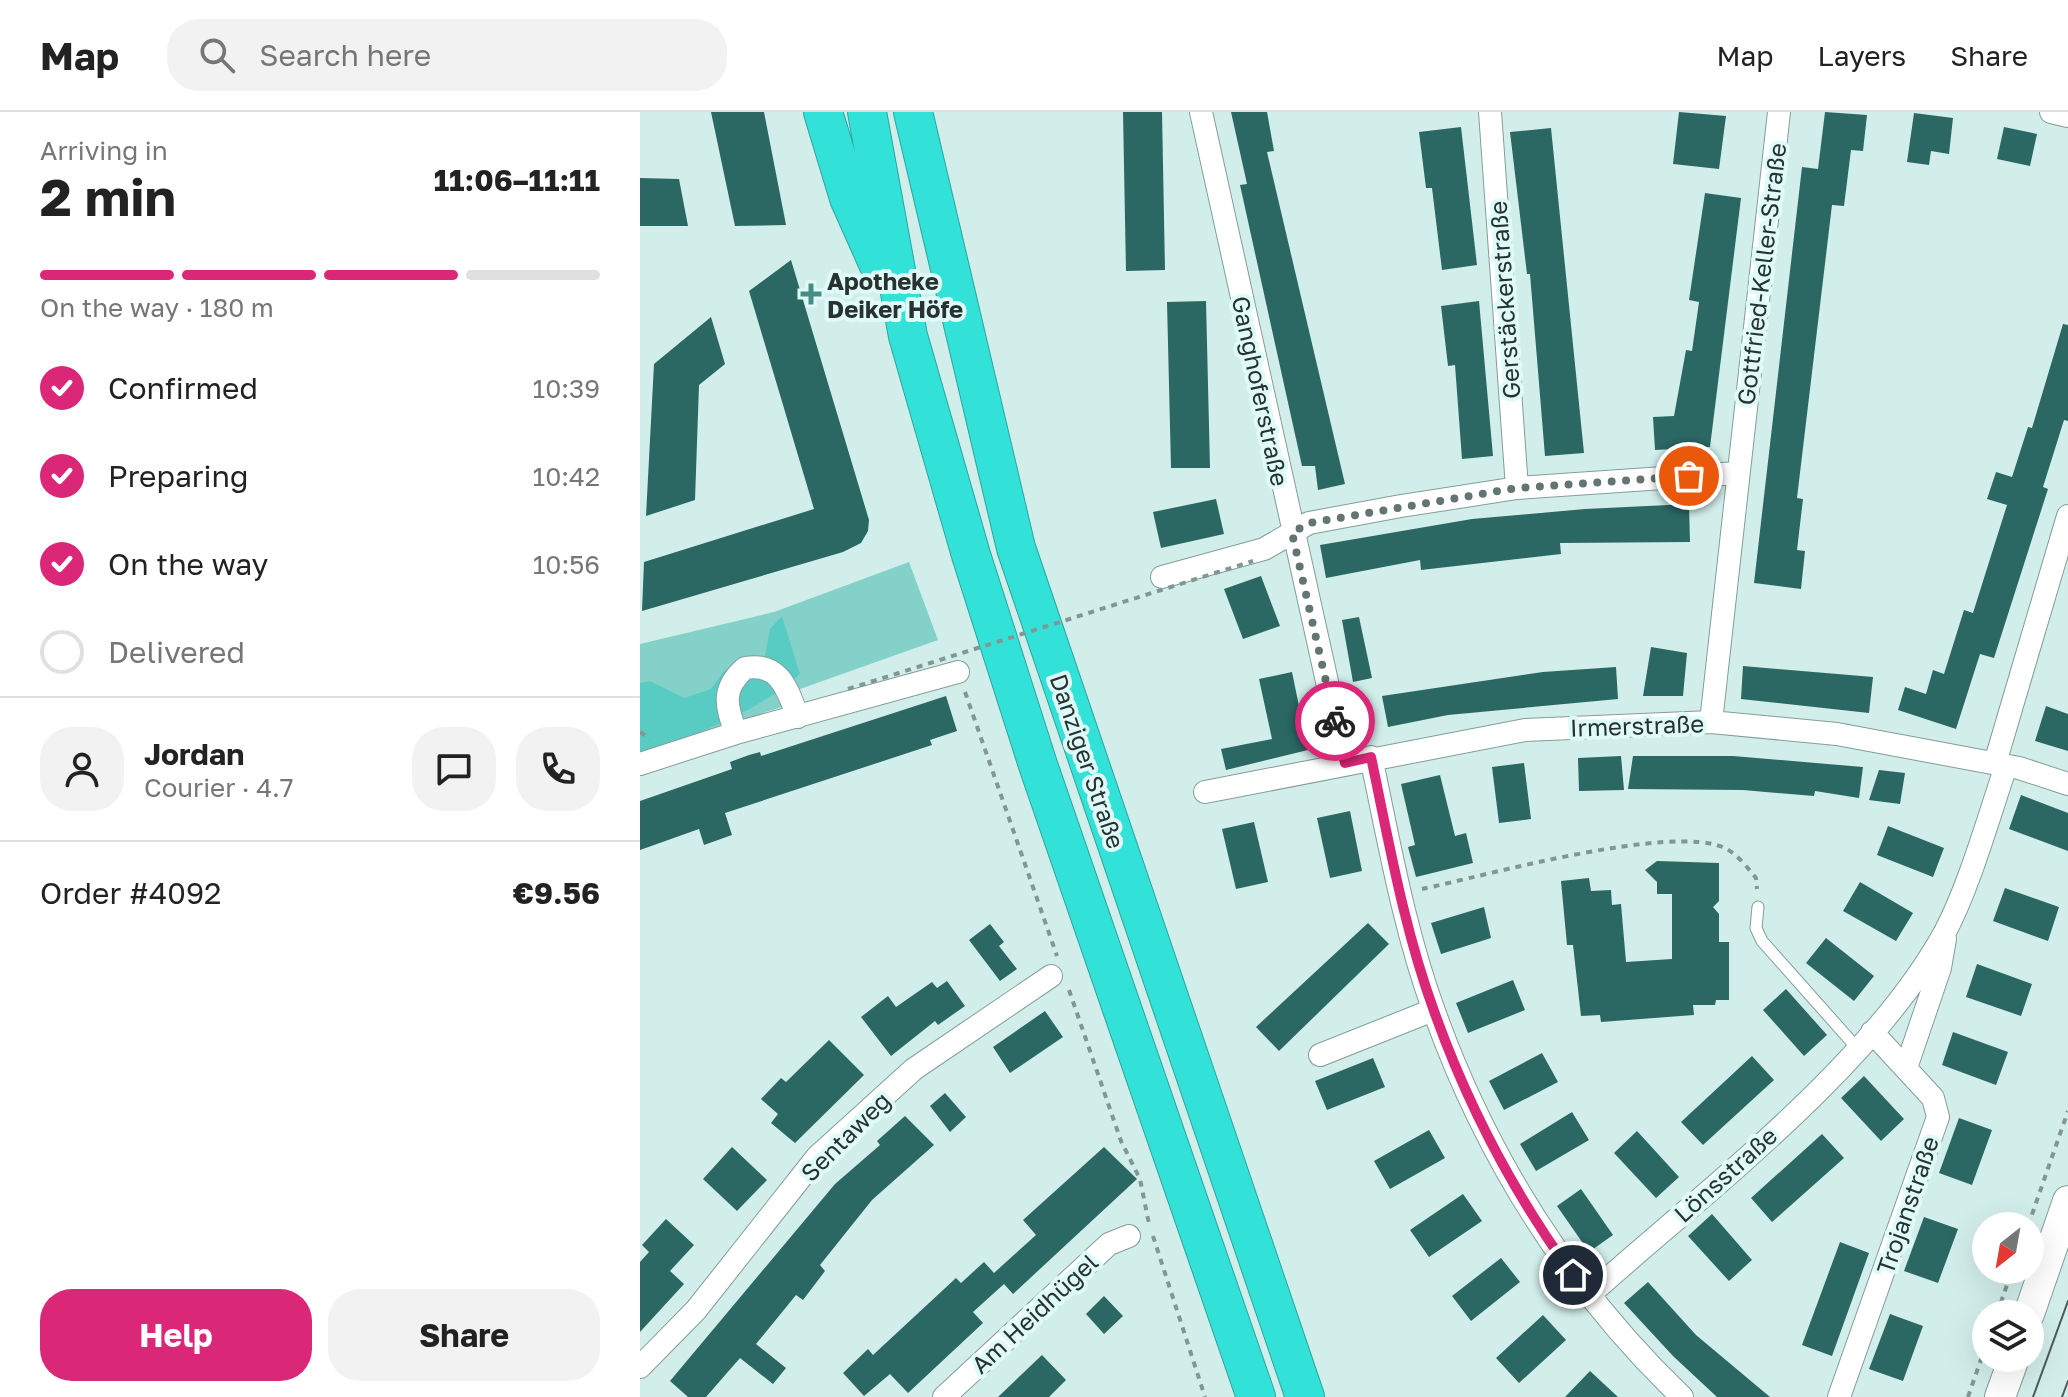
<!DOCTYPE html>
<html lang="en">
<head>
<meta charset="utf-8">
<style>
	body { margin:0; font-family:"Golos Text",sans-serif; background:#f2f2f2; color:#222; height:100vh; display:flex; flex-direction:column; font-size:30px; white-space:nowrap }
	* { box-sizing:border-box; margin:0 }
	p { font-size:26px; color:#767676 }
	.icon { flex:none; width:44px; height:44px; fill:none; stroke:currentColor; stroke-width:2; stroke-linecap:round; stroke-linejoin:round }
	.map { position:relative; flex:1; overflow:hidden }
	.drawer { display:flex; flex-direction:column; background:#fff; width:640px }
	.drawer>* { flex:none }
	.needle { width:52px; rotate:211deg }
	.buttons { position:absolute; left:1332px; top:1100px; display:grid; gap:16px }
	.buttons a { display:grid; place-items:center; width:72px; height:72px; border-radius:50%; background:#fff; box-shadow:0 8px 32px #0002; font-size:40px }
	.pin { position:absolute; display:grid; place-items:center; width:68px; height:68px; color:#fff; margin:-34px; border:4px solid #fff; border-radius:50%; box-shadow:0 2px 8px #0007 }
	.courier { position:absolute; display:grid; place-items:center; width:80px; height:80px; margin:-40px; border:6px solid #db2777; border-radius:50%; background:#fff; color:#222; box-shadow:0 2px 10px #0007 }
	.head em { font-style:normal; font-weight:700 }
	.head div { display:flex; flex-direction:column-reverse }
	.head { display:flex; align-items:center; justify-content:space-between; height:136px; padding:0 40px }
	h1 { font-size:52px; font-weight:700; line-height:60px }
	.bar { display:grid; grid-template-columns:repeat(4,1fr); gap:12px 8px; align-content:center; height:96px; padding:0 40px }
	.bar i { height:10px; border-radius:6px; background:#e0e0e0 }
	.bar .current { background:#db2777 }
	.bar p { grid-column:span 4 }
	.line { display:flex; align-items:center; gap:20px; padding:0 40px; border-top:2px solid #e0e0e0 }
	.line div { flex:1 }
	.round { display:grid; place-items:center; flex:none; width:84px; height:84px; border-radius:32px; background:#f2f2f2 }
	ol { padding:0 40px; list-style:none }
	li { display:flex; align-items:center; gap:24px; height:88px }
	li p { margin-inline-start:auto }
	li .icon { padding:8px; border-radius:50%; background:#db2777; color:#fff; stroke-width:4 }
	li:last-child { color:#767676 }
	li i { width:44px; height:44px; border:4px solid #e0e0e0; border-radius:50% }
	.button { display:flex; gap:16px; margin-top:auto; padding:16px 40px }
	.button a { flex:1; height:92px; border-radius:32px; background:#db2777; color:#fff; font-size:32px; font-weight:700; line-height:92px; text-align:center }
	.button a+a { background:#f2f2f2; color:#222 }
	header { display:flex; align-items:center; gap:48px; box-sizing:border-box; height:112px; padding:0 40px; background:#fff; border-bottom:2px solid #e0e0e0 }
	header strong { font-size:38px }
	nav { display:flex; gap:44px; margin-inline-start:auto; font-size:28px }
	.search { width:560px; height:72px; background:#f2f2f2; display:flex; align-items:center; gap:20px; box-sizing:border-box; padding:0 28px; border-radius:32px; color:#767676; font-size:30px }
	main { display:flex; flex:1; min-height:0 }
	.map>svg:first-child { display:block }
	.green { fill:#84d1ca }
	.forest { fill:#58ccc3 }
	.building { fill:#2b6763 }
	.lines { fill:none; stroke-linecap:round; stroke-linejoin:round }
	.lane-casing { stroke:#839d9a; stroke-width:13 }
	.street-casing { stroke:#839d9a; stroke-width:24 }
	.secondary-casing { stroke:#839d9a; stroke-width:32 }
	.highway-casing { stroke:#2ea49d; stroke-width:40 }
	.path { stroke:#829694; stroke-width:4; stroke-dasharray:6 6; stroke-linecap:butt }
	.lane { stroke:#fff; stroke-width:11 }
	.street { stroke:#fff; stroke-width:22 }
	.secondary { stroke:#fff; stroke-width:30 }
	.highway { stroke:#32e1d7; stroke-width:38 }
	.tram { stroke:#4c5b59; stroke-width:2 }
	.path-bridge { stroke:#829694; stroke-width:4; stroke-dasharray:6 6; stroke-linecap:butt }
	.done { stroke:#637472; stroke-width:8; stroke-dasharray:0 14.4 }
	.route { stroke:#db2777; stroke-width:10 }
	.poi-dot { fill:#468d87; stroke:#dffbf8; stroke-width:3 }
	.labels { text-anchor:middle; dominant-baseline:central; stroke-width:8; stroke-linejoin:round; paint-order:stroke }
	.street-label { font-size:24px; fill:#273231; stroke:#dffbf8 }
	.poi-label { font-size:24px; font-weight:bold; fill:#273231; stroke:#dffbf8; text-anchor:start }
</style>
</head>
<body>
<header>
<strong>Map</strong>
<div class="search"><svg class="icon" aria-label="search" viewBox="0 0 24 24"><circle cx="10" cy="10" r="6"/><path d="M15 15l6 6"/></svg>Search here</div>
<nav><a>Map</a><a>Layers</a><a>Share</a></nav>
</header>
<main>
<section class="drawer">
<div class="head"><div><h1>2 min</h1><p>Arriving in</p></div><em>11:06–11:11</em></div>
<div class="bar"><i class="current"></i><i class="current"></i><i class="current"></i><i></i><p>On the way · 180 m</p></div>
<ol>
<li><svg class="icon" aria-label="check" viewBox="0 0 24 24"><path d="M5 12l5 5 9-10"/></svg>Confirmed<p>10:39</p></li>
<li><svg class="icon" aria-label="check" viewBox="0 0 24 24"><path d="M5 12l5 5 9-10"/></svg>Preparing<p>10:42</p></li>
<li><svg class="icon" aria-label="check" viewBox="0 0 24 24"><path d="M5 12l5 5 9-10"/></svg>On the way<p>10:56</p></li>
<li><i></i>Delivered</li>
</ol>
<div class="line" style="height:144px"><a class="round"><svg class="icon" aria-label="person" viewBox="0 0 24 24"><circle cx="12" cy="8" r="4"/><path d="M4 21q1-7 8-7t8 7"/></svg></a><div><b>Jordan</b><p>Courier · 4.7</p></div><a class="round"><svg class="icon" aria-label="chat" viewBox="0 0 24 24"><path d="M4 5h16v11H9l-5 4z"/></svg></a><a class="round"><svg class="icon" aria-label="phone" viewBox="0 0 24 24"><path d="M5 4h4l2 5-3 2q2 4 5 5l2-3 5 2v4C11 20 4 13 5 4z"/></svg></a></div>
<div class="line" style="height:104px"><div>Order #4092</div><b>€9.56</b></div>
<div class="button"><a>Help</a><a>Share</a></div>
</section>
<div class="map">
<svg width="1428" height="1285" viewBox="0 0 1428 1285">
	<rect width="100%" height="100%" fill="#d2eeeb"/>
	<path class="green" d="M269 450 298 528 160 577 163 588 0 641V532L134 500Z"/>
	<path class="forest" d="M142 504 160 562C114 602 58 622 0 641V571L10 569 44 586 71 577 84 559 124 549 130 517Z"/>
	<path class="building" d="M71 0H124L146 113 95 114Z
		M483 0H522L525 158 486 159Z
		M591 0H627L634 39 627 40 705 372 678 378 675 354H662L600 73 607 72Z
		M1039 0 1086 4 1079 57 1033 52Z
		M1185 0 1227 3 1223 39 1211 38 1204 94 1192 93 1157 386 1163 387 1157 438 1165 439 1161 477 1114 471 1162 55 1178 57Z
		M1274 1 1313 6 1309 42 1291 39 1289 53 1267 50Z
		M821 15 837 153 802 158 792 76H786L779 20Z
		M1364 15 1397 22 1390 54 1357 47Z
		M911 16 944 341 905 344 890 162H887L870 20Z
		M0 66 39 67 48 114H0Z
		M1065 81 1101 86 1070 335 1015 338 1013 305 1034 304 1046 238 1052 239 1059 190 1049 188Z
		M151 148 229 408 228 419 221 431 203 440 2 499 4 450 174 397 109 179Z
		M566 189 570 356H531L527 190Z
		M839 189 853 344 822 347 815 253 808 254 801 194Z
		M71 205 85 252 59 273 55 388 6 404 14 252Z
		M1423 212 1428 213V309L1424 308 1403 375 1408 377 1354 546 1340 542 1316 617 1258 598 1265 575 1286 582 1293 558 1304 562 1324 498 1333 501 1367 393 1347 387 1356 360 1372 365 1388 315 1392 316Z
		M576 387 584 422 521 436 513 400Z
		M1049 392 1050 430 920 431 921 442 781 458 780 448 686 466 680 433 832 407 945 397Z
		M621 464 640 514 603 527 584 477Z
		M719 505 732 566 713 570 702 508Z
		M1011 535 1047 541 1043 584H1003Z
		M1103 554 1233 565 1229 601 1101 587Z
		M976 555 978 587 808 603 748 615 742 584 903 560Z
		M652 560 668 638 586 658 581 637 632 627 619 567Z
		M306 584 317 619 290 628 292 633 85 701 92 723 64 733 59 717 0 738V689L92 657 90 650 109 643 120 640 121 644Z
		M1406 594 1428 602V639L1395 629Z
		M981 644 984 678 939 679 938 646Z
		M993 644H1093L1223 655 1219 686 1175 679 1174 684 1103 678 988 677Z
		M884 651 891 707 859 711 852 655Z
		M1239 658 1265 661 1260 692 1229 688Z
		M800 663 815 724 826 721 833 751 776 765 768 735 775 733 761 672Z
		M1381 683 1428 701V739L1369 717Z
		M710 699 722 759 690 766 677 706Z
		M614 710 628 770 596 777 582 717Z
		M1248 714 1304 736 1293 765 1237 743Z
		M1017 749 1079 751V789L1073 795 1079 802V830H1089V888H1076L1075 893H1053L1054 903 961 910 960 903 941 904 933 833H927L921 769 949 766 951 779 971 778 972 793 981 792 986 850 1032 847V782H1017V770L1005 758Z
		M1220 770 1273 801 1256 829 1203 799Z
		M1365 776 1419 795 1408 829 1353 809Z
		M844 795 851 826 801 842 791 811Z
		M728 811 749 832 639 939 616 915Z
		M350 812 364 830 359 834 377 857 360 869 329 828Z
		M1186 826 1234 864 1214 889 1166 851Z
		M1337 852 1392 872 1381 904 1326 885Z
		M873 868 885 898 828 921 816 891Z
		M307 869 325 894 298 913 295 909 251 944 221 905 248 884 256 895 292 870 297 876Z
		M1146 877 1187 923 1164 944 1123 898Z
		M405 899 423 925 370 961 353 935Z
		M1313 920 1368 940 1356 973 1302 953Z
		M189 928 224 963 155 1031 131 1011 138 1002 121 987 141 966 146 970Z
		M902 941 918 970 864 998 849 969Z
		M1112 944 1134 968 1063 1033 1041 1010Z
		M733 946 745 975 687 998 675 969Z
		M1224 964 1264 1007 1241 1029 1201 986Z
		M305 981 326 1005 310 1020 290 994Z
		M932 1000 949 1028 896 1059 880 1032Z
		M265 1004 294 1033 232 1088 180 1153 185 1159 163 1188 156 1183 116 1232 146 1256 133 1272 100 1246 66 1285H48L30 1269 195 1072 240 1033 237 1029Z
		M1319 1006 1352 1018 1332 1073 1299 1061Z
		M789 1018 805 1046 750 1077 734 1049Z
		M997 1019 1039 1065 1016 1086 974 1041Z
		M1182 1022 1204 1046 1132 1110 1111 1086Z
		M92 1035 127 1068 97 1099 63 1067Z
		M464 1035 497 1067 373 1182 364 1172 333 1200 343 1211 268 1281 250 1262 224 1284 203 1261 228 1237 233 1243 316 1166 321 1171 344 1150 354 1161 396 1123 383 1108Z
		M941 1077 973 1123 949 1140 917 1094Z
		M823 1082 842 1109 789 1145 770 1118Z
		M1072 1102 1112 1148 1089 1169 1048 1124Z
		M1284 1105 1318 1117 1298 1171 1264 1159Z
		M26 1107 54 1133 30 1159 44 1172 0 1220V1150L9 1140 2 1133Z
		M1200 1130 1229 1141 1192 1244 1162 1233Z
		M861 1146 880 1170 831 1209 812 1184Z
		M1008 1170 1056 1223 1130 1285H1077L1033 1244 984 1191Z
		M464 1184 483 1204 464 1222 446 1202Z
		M1250 1202 1283 1214 1263 1269 1229 1257Z
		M903 1203 926 1228 879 1271 856 1246Z
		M402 1243 426 1268 409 1285H358Z
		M950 1259 978 1285H925Z"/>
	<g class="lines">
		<defs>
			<path id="lane" d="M1118 795 1116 816 1122 829 1217 936"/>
			<path id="street" d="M561 0 705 651
				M850 0 877 376
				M1411 0 1428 4
				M522 465 624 437 669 411 761 394 877 376 1097 361
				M1071 610 1139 0
				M96 621C86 594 81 577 105 556 140 550 147 577 158 605
				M731 645C749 730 764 817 794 899 846 1045 930 1178 1042 1285
				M1355 651 1428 404
				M0 652 96 621 318 560
				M565 680 885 618 1071 610 1197 622 1379 656 1428 672
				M680 943 793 898
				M1266 956 1300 856 1305 827
				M948 1184C1063 1081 1231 955 1305 820 1329 775 1349 704 1366 654
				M0 1255 56 1198 177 1045 274 957 411 864
				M304 1285 469 1132 489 1124
				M1199 1285 1298 1005 1293 986 1232 920"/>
			<path id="secondary" d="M1389 1202 1428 1089
				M1360 1285 1374 1246"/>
			<path id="highway" d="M183 0 209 86 238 151
				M227 0 268 224 331 443 398 653 616 1285
				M273 0 376 436 665 1285"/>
		</defs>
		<use href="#lane" class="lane-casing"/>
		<use href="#street" class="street-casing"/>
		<use href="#secondary" class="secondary-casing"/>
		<use href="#highway" class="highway-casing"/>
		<path class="path" d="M325 580 417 844
			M0 620 10 627
			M782 777C844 764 1032 711 1085 736 1097 742 1107 755 1116 766L1117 777
			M429 878 481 1029 500 1067 509 1112
			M1388 1114 1428 999
			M513 1124 565 1285
			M1357 1202 1372 1158
			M1328 1285 1346 1233"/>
		<use href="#lane" class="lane"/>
		<use href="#street" class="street"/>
		<use href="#secondary" class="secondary"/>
		<use href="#highway" class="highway"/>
		<path class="tram" d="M1393 1285 1428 1189
			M1422 1285 1428 1269"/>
		<path class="path-bridge" d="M208 577 613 449"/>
	</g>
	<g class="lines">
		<path class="done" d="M695 609 652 421 669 411 877 376 1049 364"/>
		<path class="route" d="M695 609 705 651 731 645C749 730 764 817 794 899 827 992 875 1083 933 1163"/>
	</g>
	<path class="poi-dot" d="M167 170h8v8h8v8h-8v8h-8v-8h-8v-8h8z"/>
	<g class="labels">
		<g class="street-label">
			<text transform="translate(1121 162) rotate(-83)">Gottfried-Keller-Straße</text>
			<text transform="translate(864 188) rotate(-94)">Gerstäckerstraße</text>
			<text transform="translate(621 279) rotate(78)">Ganghoferstraße</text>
			<text transform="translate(997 613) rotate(-2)">Irmerstraße</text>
			<text transform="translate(448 649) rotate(71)">Danziger Straße</text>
			<text transform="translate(205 1024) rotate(-45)">Sentaweg</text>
			<text transform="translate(1085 1062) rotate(-42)">Lönsstraße</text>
			<text transform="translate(1267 1093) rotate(-71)">Trojanstraße</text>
			<text transform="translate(394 1201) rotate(-43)">Am Heidhügel</text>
		</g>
		<g class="poi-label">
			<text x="187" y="168">Apotheke<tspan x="187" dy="28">Deiker Höfe</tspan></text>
		</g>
	</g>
</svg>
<div class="buttons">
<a><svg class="needle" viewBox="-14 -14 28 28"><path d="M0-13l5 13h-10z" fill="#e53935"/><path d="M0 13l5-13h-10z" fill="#767676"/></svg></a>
<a><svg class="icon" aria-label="layers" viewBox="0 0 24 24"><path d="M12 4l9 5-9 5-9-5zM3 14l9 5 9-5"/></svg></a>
</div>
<div class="pin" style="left:1049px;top:364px;background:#ea580c"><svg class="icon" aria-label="bag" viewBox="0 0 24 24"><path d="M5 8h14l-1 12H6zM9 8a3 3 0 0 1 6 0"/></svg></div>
<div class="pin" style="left:933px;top:1163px;background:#1f2937"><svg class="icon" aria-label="home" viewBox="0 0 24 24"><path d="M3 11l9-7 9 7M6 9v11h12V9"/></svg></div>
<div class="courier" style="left:695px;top:609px"><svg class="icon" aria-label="bike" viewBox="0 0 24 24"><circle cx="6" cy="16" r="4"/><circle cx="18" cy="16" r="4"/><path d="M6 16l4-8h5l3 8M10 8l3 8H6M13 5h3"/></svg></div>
</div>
</main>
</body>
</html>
